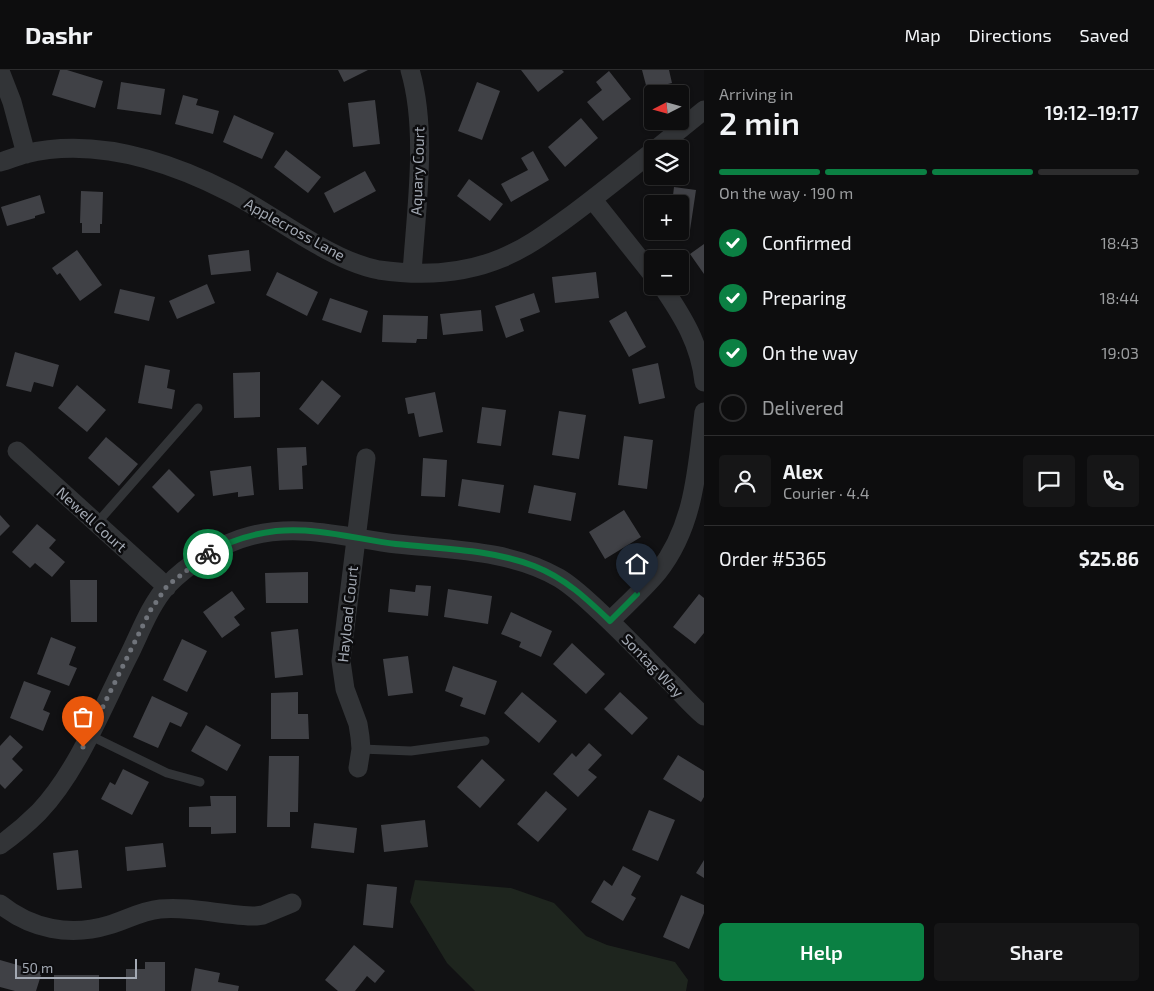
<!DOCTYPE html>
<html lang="en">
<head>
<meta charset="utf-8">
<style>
	body { margin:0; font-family:"Exo 2",sans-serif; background:#161617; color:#f1f3f6; height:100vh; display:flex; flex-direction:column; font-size:19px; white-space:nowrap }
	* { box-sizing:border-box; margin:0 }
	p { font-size:16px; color:#9a9c9e }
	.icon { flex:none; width:28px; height:28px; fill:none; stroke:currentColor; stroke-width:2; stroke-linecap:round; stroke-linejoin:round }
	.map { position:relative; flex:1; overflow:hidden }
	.drawer { display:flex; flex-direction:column; background:#0d0d0e; width:450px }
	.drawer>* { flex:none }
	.needle { width:32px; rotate:264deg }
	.buttons { position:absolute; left:644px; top:15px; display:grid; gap:10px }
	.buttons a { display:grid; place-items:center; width:45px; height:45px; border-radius:5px; background:#0d0d0e; box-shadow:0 1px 4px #0004,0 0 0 1px #2d2d2e; font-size:25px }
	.scale { position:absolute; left:15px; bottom:12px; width:122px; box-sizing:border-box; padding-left:5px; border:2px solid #a3a9b3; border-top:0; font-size:14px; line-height:18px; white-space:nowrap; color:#a3a9b3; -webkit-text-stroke:4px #0c0c0e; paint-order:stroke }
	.pin { position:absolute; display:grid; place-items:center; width:42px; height:42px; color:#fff; margin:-51px -21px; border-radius:50% 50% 50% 0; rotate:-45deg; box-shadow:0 0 5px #0007 }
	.pin .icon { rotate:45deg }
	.courier { position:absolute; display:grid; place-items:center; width:50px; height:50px; margin:-25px; border:4px solid #0b8043; border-radius:50%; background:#fff; color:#222; box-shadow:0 1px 6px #0007 }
	.headline em { font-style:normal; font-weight:600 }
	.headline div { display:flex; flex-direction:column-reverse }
	.headline { display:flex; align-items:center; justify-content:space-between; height:85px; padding:0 15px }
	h1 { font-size:32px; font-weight:600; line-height:38px }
	.bar { display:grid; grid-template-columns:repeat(4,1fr); gap:8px 5px; align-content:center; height:60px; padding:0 15px }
	.bar i { height:6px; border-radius:4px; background:#2d2d2e }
	.bar .on { background:#0b8043 }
	.bar p { grid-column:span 4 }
	.line { display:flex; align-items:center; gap:12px; padding:0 15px; border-top:1px solid #2d2d2e }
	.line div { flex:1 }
	.round { display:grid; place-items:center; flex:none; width:52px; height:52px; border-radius:5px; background:#161617 }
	ol { padding:0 15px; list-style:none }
	li { display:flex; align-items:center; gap:15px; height:55px }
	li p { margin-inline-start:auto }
	li .icon { padding:5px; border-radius:50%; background:#0b8043; color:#fff; stroke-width:4 }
	li:last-child { color:#9a9c9e }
	li i { width:28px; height:28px; border:2px solid #2d2d2e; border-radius:50% }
	.primary-button { display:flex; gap:10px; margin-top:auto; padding:10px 15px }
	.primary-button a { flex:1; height:58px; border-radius:5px; background:#0b8043; color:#fff; font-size:20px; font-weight:600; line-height:58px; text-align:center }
	.primary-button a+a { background:#161617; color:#f1f3f6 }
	header { display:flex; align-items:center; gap:30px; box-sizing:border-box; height:70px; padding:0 25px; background:#0d0d0e; border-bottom:1px solid #2d2d2e }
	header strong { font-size:24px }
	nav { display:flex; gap:28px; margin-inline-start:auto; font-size:18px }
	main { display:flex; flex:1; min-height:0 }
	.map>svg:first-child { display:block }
	.green { fill:#1e251e }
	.building { fill:#404146 }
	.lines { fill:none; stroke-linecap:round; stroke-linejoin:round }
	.service { stroke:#323437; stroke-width:9 }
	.minor { stroke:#323437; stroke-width:19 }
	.done { stroke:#70747b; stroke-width:5; stroke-dasharray:0 9 }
	.route { stroke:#0b8043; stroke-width:6 }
	.labels { text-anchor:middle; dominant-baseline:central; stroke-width:5; stroke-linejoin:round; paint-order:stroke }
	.street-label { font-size:15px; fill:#a3a9b3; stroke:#0c0c0e }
</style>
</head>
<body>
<header>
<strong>Dashr</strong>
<nav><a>Map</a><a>Directions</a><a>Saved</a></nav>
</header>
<main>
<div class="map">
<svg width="704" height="921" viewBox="0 0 704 921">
	<rect width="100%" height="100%" fill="#111113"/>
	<path class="green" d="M415 810 511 818 554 833 586 866 607 875 675 892 688 910 686 921H475L447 893 410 832Z"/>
	<path class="building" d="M60 0H67L103 11 95 38 52 25Z
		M338 0H368L344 12Z
		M521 0H562L564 2 538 22Z
		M642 0H669L672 13 647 19Z
		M609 1 631 29 603 51 587 32 602 20 596 12Z
		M121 12 165 19 161 45 117 39Z
		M477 12 500 21 482 70 458 61Z
		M183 25 198 29 196 35 219 41 213 64 175 54Z
		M375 30 380 74 353 77 348 33Z
		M234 45 274 63 262 89 223 72Z
		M581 48 598 68 565 97 548 77Z
		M286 80 321 107 308 123 274 97Z
		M533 81 549 110 511 132 501 114 528 100 521 88Z
		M365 101 376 121 334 143 324 123Z
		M469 109 503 134 490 151 457 126Z
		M674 117 696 120 690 160 680 159V134H672Z
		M81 121 103 122 102 154H100V163H82V153H80Z
		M40 125 45 143 35 146V148L7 156 1 137Z
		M704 174V204L690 184Z
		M77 180 102 215 80 231 60 203 57 205 52 198Z
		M249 180 251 201 211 205 208 185Z
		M277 202 318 222 307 246 266 225Z
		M596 202 599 228 555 233 552 207Z
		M207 214 215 233 177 249 169 231Z
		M120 219 155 227 149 251 114 243Z
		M534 223 540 242 520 249 524 261 506 268 495 236Z
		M330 228 368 241 361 263 322 250Z
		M481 240 483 261 443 265 440 244Z
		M626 241 646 277 629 287 609 251Z
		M383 245 428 246 427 269H417L416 273 382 272Z
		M15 282 59 295 53 317 34 312 31 322 6 316Z
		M658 293 665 328 639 334 632 299Z
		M145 295 170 300 167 318 175 320 172 339 138 333Z
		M260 302V347L234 348 233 303Z
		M322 310 341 326 318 355 299 339Z
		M77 315 106 340 87 362 58 338Z
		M435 322 443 362 419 367 414 343 408 344 405 328Z
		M482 337 506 340 501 376 477 373Z
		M559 341 586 345 579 389 552 385Z
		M624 366 653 370 647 419 618 415Z
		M106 367 138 394 119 416 88 388Z
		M306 377 307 395 302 396 303 419 279 420 277 378Z
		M423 388 447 390 445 427 421 426Z
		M251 396 254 425 238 427V422L213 426 210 401Z
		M169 399 195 425 178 443 152 417Z
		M462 409 504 415 500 443 458 436Z
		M534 415 576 423 571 451 528 443Z
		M624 440 641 467 605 489 589 462Z
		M0 445 10 456 0 466Z
		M37 454 56 470 49 478 65 492 52 507 35 493 30 498 12 482Z
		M308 502V533H266L265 503Z
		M70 510H97V552H71Z
		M416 515 431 516 428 546 388 542 390 519 415 522Z
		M448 519 492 526 488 554 444 547Z
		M232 521 245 539 234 547 240 555 222 568 203 542Z
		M699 524 704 528V563L695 574 673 557Z
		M511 542 552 561 541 587 519 577 521 572 501 564Z
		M298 559 303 605 275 608 271 562Z
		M51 567 76 577 69 595 77 598 69 616 37 604Z
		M182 569 207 581 187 622 163 610Z
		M572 573 605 604 586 624 553 594Z
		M408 586 413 623 388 626 383 589Z
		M453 596 497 611 485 645 460 636 463 628 445 621Z
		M24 611 51 621 43 640 50 643 43 661 10 648Z
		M298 622V644H308L309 669H271V623Z
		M522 622 557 651 539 673 504 643Z
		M620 622 648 648 632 665 604 639Z
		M152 626 188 643 181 657 170 652 158 678 133 667Z
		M206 655 241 675 227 701 191 681Z
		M10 665 23 677 12 689 23 700 5 719 0 714V676Z
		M589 673 602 685 588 700 597 707 578 727 553 704 572 683 576 687Z
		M678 685 704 701V727L701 732 663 709Z
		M269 686H299L298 742H290V757H267Z
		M482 689 505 710 480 738 457 717Z
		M123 699 149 712 132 745 101 729 110 712 115 715Z
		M546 721 567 739 538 772 517 754Z
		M210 726H236V763L211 764V757H189V737L211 736Z
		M649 740 675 750 658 791 632 780Z
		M425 750 428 777 384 782 381 755Z
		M314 753 357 758 354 783 311 778Z
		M163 773 166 797 127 801 125 777Z
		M78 780 82 818 57 820 53 783Z
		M704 790V808L696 803Z
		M623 796 641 806 631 825 636 828 623 851 591 832 604 810 612 816Z
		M367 814 397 817 393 858 363 855Z
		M681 825 704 835V843L689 879 663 867Z
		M354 875 385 901 375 913 367 906 355 921H338L325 910Z
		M0 890 42 902 36 921H15L0 917Z
		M145 892H165V921H126V899H145Z
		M195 898 220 903 218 912 239 916 238 921H191Z
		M54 905H99V921H54Z"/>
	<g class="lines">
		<path class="service" d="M97 453 198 338
			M89 665 167 703 200 712
			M361 679 411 681 485 671"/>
		<path class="minor" d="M410 0C428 61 416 140 412 203
			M0 1 12 32 26 84
			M656 79 704 40
			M0 92C8 90 17 86 25 84 94 67 168 91 229 122 259 137 287 158 316 174 335 185 358 196 379 200 420 206 464 204 502 188 526 178 545 164 566 149 596 127 624 104 652 82
			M593 130 652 204
			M662 216C683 247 700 274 704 312
			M17 381 167 517
			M610 551C626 535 644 519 658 502 695 455 697 398 704 342
			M358 698 361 679 360 667 358 654 345 619 341 591 366 388
			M0 775C14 765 27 754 39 742 78 701 103 636 129 585 140 563 150 535 167 516 186 495 222 473 250 466 300 453 348 468 397 474 451 480 511 480 559 508 574 517 586 529 599 541 624 564 647 589 671 613 682 624 692 636 704 646
			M0 834C31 859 70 867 109 855 126 850 141 841 160 839 192 836 224 846 256 846L263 845 292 833"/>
	</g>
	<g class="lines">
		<path class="done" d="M83 677 150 541 167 516 208 484"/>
		<path class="route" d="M208 484C228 471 252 464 276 461 317 457 356 469 396 474 442 479 491 479 534 496 565 508 587 529 610 551L637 524"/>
	</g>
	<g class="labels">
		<g class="street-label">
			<text transform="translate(417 101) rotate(-88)">Aquary Court</text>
			<text transform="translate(295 159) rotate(29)">Applecross Lane</text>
			<text transform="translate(92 449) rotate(42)">Newell Court</text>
			<text transform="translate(347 544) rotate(-84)">Hayload Court</text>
			<text transform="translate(653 595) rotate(46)">Sontag Way</text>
		</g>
	</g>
</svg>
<div class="buttons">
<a><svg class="needle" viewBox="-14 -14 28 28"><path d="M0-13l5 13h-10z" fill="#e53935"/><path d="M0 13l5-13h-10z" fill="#9a9c9e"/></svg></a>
<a><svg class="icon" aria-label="layers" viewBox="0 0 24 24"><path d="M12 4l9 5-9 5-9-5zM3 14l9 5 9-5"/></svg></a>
<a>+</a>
<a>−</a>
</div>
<div class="scale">50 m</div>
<div class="pin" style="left:83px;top:677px;background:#ea580c"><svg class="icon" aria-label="bag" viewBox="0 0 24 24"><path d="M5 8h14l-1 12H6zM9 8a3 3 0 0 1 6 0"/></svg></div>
<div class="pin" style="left:637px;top:524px;background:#1f2937"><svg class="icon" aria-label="home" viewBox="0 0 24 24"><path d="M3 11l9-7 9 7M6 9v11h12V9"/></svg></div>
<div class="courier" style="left:208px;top:484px"><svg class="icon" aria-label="bike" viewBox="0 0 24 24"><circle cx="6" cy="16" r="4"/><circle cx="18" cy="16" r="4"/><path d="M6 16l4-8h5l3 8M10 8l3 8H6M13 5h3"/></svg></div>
</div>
<section class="drawer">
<div class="headline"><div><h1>2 min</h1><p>Arriving in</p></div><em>19:12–19:17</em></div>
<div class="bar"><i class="on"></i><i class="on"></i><i class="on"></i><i></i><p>On the way · 190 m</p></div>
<ol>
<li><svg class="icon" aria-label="check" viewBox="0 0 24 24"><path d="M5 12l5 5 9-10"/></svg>Confirmed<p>18:43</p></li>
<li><svg class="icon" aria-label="check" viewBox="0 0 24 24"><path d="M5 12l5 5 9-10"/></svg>Preparing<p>18:44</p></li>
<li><svg class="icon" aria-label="check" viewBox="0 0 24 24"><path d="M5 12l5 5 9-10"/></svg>On the way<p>19:03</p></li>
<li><i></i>Delivered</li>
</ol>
<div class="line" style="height:90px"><a class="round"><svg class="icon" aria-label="person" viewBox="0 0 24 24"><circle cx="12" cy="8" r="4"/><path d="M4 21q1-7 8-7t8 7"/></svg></a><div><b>Alex</b><p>Courier · 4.4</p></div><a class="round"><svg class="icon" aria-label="chat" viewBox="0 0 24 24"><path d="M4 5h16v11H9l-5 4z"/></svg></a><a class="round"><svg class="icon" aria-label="phone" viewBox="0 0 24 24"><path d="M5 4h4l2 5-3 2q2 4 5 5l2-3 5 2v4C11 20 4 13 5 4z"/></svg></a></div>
<div class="line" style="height:65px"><div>Order #5365</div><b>$25.86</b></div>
<div class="primary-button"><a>Help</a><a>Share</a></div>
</section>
</main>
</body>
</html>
